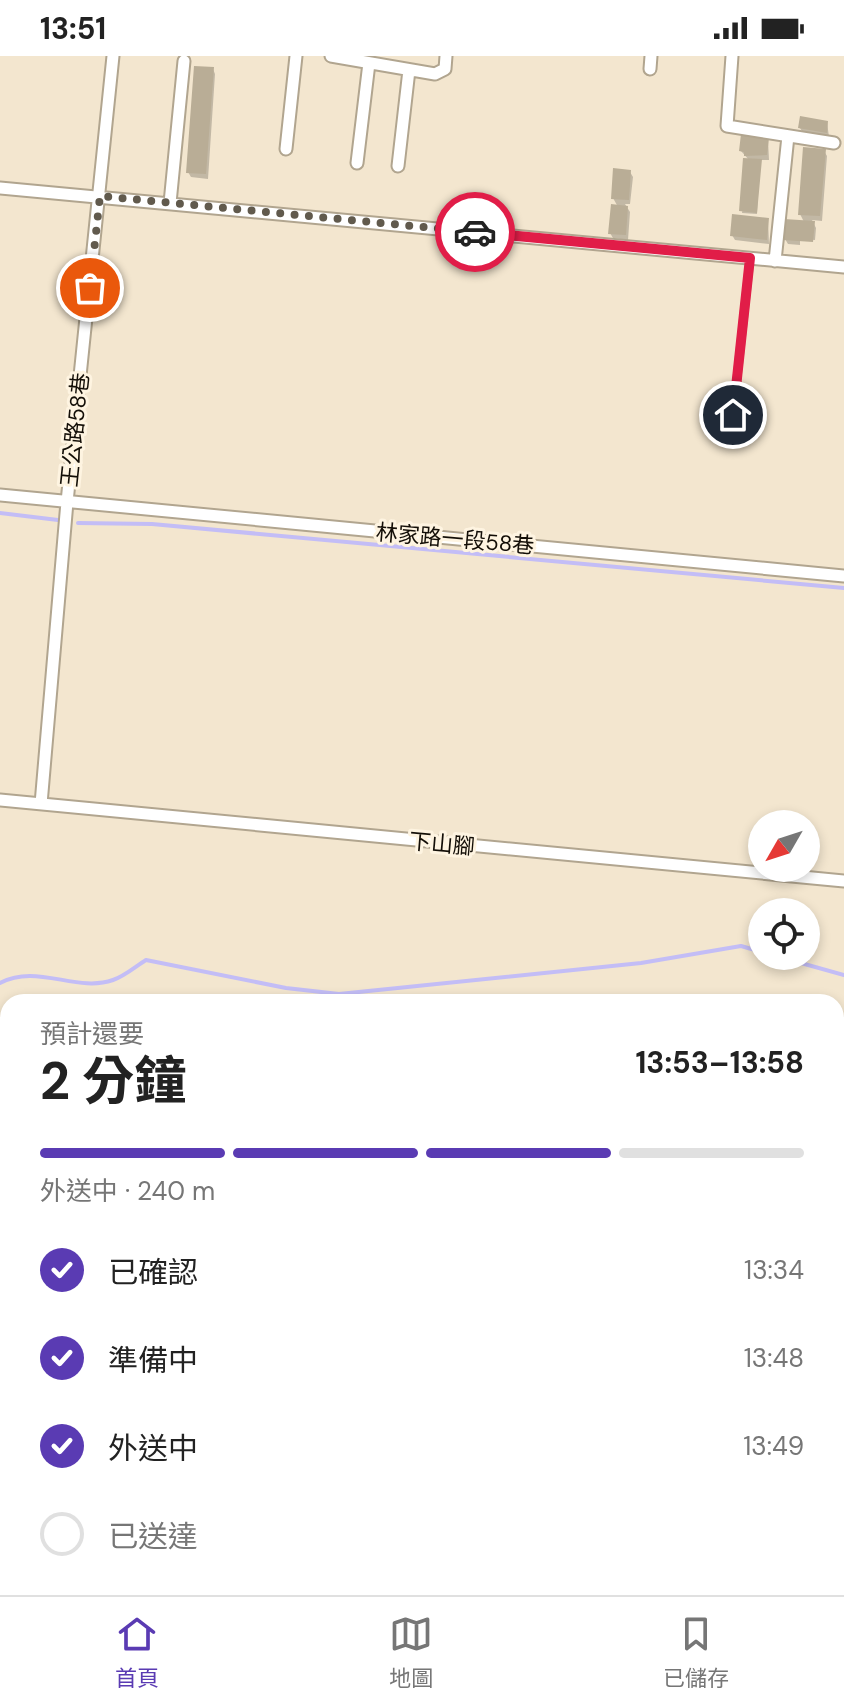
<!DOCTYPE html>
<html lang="zh-TW">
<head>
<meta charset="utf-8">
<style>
	body { margin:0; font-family:"DM Sans","Noto Sans TC",sans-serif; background:#f2f2f2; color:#222; height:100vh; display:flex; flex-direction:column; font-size:30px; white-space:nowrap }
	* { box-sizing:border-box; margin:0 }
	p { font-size:26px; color:#767676 }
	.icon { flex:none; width:44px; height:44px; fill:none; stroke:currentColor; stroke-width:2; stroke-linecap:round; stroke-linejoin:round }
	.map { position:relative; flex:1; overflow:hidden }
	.details { position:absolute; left:0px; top:938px; width:844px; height:602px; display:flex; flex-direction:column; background:#fff; border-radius:24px 24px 0 0; box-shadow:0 4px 12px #0003 }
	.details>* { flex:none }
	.needle { width:52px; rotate:231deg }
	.fabs { position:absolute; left:748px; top:754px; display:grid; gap:16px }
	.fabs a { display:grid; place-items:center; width:72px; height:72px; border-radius:50%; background:#fff; box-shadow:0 4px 12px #0003; font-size:40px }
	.pin { position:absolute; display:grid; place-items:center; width:68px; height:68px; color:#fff; margin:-34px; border:4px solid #fff; border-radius:50%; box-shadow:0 2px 8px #0007 }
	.courier { position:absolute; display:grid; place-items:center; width:80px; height:80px; margin:-40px; border:6px solid #e11d48; border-radius:50%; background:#fff; color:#222; box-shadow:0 2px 10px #0007 }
	.head em { font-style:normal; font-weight:700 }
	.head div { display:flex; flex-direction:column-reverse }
	.head { display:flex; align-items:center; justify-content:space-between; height:136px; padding:0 40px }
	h1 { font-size:52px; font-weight:700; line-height:60px }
	.bar { display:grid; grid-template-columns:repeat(4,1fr); gap:12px 8px; align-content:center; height:96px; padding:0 40px }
	.bar i { height:10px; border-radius:6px; background:#e0e0e0 }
	.bar .on { background:#5a3bb3 }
	.bar p { grid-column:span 4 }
	ol { padding:0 40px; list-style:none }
	li { display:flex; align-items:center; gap:24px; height:88px }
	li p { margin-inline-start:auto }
	li .icon { padding:8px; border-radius:50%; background:#5a3bb3; color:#fff; stroke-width:4 }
	li:last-child { color:#767676 }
	li i { width:44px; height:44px; border:4px solid #e0e0e0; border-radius:50% }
	.status { display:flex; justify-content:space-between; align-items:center; height:56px; padding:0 40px; background:#fff; direction:ltr }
	.status svg { height:22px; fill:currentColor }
	.dock { display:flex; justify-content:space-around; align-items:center; height:112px; border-top:2px solid #e0e0e0; background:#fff; font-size:22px; color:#767676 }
	.dock a { display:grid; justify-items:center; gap:4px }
	.dock .on { color:#5a3bb3 }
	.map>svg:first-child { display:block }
	.built { fill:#ecdbbc }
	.shadow { fill:#0003 }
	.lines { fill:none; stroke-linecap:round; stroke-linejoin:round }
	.stream { stroke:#c3bdf6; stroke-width:4 }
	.building { fill:#b9ad96 }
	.service-casing { stroke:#b1a58f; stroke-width:9 }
	.minor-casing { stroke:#b1a58f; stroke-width:15 }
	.tertiary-casing { stroke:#b1a58f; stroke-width:18 }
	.service { stroke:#fff; stroke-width:5 }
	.minor { stroke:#fff; stroke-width:11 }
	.tertiary { stroke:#fff; stroke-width:14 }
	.done { stroke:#615a4d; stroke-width:8; stroke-dasharray:0 14.4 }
	.route { stroke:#e11d48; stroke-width:10 }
	.labels { text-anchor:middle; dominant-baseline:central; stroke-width:6; stroke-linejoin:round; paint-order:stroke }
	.street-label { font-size:22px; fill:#130e07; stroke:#fef4e1 }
</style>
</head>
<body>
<div class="status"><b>13:51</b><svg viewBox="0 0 49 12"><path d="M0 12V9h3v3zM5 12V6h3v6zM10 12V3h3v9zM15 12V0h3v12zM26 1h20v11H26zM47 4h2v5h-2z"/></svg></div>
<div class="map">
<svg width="844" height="1539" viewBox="0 0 844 1539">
	<rect width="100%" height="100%" fill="#f3e6cf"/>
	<path class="built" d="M836 1066 844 1069V1539H633L636 1532H836Z
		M331 1532H477L475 1539H337Z"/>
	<path class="shadow" d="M213 13 215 18 208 123 191 121 188 116Z
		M827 66 829 81 803 77 800 72Z
		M768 84 769 104H760L757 158 742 157 749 104 741 95Z
		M824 95 827 100 822 165 812 164 816 172 815 184 800 183V189L788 188 785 183 804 166 800 158Z
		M630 116 633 121 630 148H625L630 156 628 184 613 182 610 177 618 151 613 142Z
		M768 164 769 188 735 184 732 179Z
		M836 1271 844 1274V1539H810L790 1532H836Z
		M654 1532H675L673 1539Z"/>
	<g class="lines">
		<path class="stream" d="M0 457 58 464
			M78 467 152 468 844 532
			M776 900 844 919
			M0 927C37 907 76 937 113 924 125 920 136 910 146 904L286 932 339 938 641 907 741 890 762 896"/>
	</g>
	<path class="building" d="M194 10 214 11 206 118 186 117Z
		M800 60 828 65 827 77 798 72Z
		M741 78 769 82 767 99 744 100V96L739 95Z
		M803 91 826 93 820 160 798 159Z
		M743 102 762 103 757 157 739 155Z
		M613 112 631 114 629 144 611 143Z
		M611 148 628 150 626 179 608 178Z
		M732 158 769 162 767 184 730 180Z
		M784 163 815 165 813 186 783 184Z
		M836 1269 844 1272V1539H825L807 1532H836Z"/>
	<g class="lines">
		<defs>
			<path id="service" d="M733 359 750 203"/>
			<path id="minor" d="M331 0 435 18 445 13 446 0
				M732 0 727 70 834 87
				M650 13 651 0
				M286 93 296 0
				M357 107 369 7
				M398 110 409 14
				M0 132 844 211
				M170 147 184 5
				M775 205 788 80
				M0 439 844 520
				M0 744 844 825
				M41 748 67 446 113 0"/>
			<path id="tertiary" d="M0 1496 8 1502
				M44 1532 53 1539"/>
		</defs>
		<use href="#service" class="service-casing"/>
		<use href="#minor" class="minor-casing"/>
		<use href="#tertiary" class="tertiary-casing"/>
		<use href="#service" class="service"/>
		<use href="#minor" class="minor"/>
		<use href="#tertiary" class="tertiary"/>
	</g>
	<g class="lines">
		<path class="done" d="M90 232 100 140 475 176"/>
		<path class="route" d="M475 176 750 202 733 359"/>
	</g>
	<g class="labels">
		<g class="street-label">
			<text transform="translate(75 374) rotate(-84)">王公路58巷</text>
			<text transform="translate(455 483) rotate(5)">林家路一段58巷</text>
			<text transform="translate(442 788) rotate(5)">下山腳</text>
		</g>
	</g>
</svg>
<div class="fabs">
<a><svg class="needle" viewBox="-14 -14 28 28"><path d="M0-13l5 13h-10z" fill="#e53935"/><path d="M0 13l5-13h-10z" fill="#767676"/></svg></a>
<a><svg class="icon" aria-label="locate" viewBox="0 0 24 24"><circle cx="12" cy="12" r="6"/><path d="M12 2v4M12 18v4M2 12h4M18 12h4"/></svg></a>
</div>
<div class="pin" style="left:90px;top:232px;background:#ea580c"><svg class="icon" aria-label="bag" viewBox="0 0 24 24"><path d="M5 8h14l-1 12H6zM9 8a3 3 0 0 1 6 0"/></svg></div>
<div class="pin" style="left:733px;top:359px;background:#1f2937"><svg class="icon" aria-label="home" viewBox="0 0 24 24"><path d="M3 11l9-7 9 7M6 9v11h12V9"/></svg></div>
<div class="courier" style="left:475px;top:176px"><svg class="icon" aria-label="car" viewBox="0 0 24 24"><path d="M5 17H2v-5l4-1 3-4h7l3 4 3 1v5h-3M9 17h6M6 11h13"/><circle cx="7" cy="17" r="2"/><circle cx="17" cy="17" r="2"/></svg></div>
<section class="details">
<div class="head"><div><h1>2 分鐘</h1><p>預計還要</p></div><em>13:53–13:58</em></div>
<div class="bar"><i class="on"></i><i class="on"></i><i class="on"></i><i></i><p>外送中 · 240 m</p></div>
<ol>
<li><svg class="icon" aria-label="check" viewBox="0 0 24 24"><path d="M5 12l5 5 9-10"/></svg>已確認<p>13:34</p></li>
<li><svg class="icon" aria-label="check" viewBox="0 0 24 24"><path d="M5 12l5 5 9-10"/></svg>準備中<p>13:48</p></li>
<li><svg class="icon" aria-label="check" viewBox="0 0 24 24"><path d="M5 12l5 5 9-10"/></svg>外送中<p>13:49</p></li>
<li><i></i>已送達</li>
</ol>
</section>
</div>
<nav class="dock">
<a class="on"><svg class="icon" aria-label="home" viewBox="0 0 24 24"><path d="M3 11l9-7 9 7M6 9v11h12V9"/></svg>首頁</a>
<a><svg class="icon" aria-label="map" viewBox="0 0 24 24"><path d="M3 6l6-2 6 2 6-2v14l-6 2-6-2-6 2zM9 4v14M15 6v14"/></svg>地圖</a>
<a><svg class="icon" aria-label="saved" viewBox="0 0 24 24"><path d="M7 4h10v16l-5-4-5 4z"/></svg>已儲存</a>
</nav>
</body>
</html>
